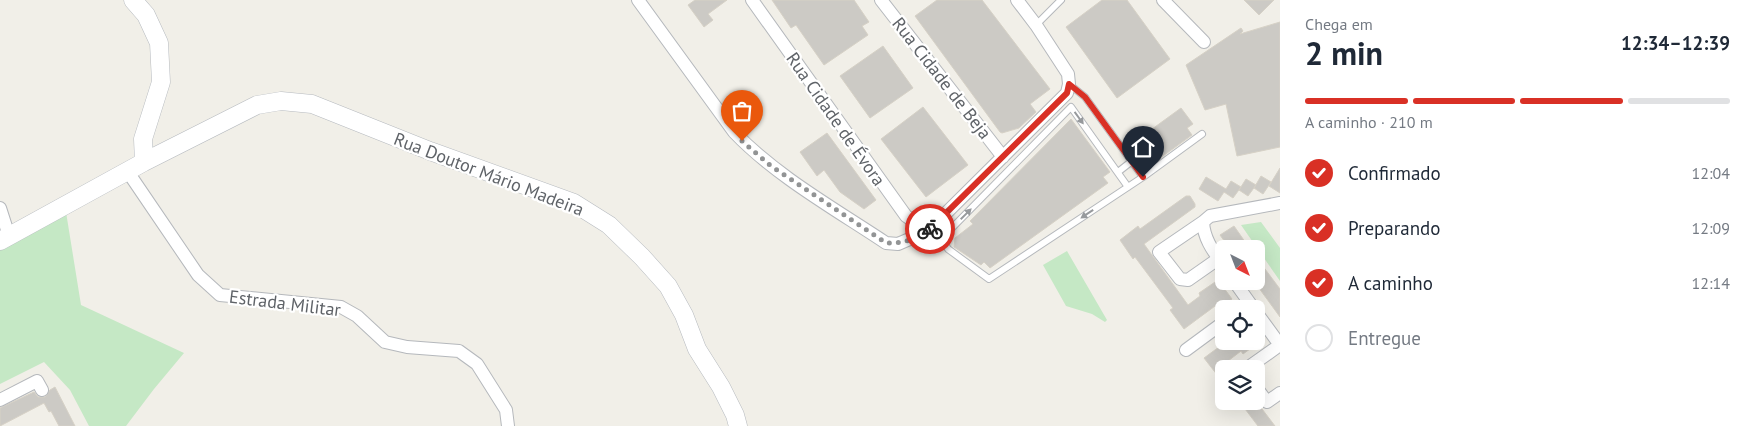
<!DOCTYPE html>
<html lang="pt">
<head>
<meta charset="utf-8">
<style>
	body { margin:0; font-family:"PT Sans",sans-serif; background:#f6f6f7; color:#1f2937; height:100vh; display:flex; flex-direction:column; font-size:19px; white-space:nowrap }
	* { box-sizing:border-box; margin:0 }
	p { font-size:16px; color:#747a83 }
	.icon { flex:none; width:28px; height:28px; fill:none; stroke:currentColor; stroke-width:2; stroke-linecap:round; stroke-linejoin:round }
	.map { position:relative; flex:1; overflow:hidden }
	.sheet { display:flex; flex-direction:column; background:#fff; width:475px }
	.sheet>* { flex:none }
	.needle { width:32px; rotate:138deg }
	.controls { position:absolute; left:1215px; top:240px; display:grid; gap:10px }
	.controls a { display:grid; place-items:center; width:50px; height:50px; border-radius:8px; background:#fff; box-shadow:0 5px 20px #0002; font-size:25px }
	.pin { position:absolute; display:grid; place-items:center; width:42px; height:42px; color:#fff; margin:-51px -21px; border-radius:50% 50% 50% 0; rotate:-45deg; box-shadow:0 0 5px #0007 }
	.pin .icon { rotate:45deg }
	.courier { position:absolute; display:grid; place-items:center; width:50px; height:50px; margin:-25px; border:4px solid #d93025; border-radius:50%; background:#fff; color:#222; box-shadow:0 1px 6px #0007 }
	.overview em { font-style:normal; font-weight:800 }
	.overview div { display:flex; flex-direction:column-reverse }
	.overview { display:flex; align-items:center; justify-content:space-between; height:85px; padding:0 25px }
	h1 { font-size:32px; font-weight:800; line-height:38px }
	.bar { display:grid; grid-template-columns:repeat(4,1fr); gap:8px 5px; align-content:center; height:60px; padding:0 25px }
	.bar i { height:6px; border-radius:4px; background:#e0e1e3 }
	.bar .active { background:#d93025 }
	.bar p { grid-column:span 4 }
	ol { padding:0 25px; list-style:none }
	li { display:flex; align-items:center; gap:15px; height:55px }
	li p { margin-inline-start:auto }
	li .icon { padding:5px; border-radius:50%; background:#d93025; color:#fff; stroke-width:4 }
	li:last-child { color:#747a83 }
	li i { width:28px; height:28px; border:2px solid #e0e1e3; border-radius:50% }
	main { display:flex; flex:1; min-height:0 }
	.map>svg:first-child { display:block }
	.green { fill:#c5e8c5 }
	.building { fill:#cccac5; stroke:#d6d1c6 }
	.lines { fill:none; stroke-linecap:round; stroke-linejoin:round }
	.lane-casing { stroke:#b5b8bc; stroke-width:8 }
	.street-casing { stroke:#b5b8bc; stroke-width:14 }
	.secondary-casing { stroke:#b6babf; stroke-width:19 }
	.lane { stroke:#fff; stroke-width:6 }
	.street { stroke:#fff; stroke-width:12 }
	.secondary { stroke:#fff; stroke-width:18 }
	.oneway { fill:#979a9d }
	.done { stroke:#929495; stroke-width:5; stroke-dasharray:0 9 }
	.route { stroke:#d93025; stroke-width:6 }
	.labels { text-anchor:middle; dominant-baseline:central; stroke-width:4.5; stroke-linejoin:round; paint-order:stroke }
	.street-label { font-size:18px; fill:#5f6368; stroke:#fff }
</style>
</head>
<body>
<main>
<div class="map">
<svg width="1280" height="426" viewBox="0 0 1280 426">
	<rect width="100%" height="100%" fill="#f1efe8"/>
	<path class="green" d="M66 212 81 305 184 353 154 389 126 426H89L70 390 44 362 0 384V249Z
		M1261 222 1280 248V281L1241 225Z
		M1067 251 1107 320 1105 322 1092 314 1066 306 1043 265Z"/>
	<path class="building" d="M695 0H727L708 14 713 20 704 27 688 5Z
		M772 0H854L869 22 862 26 868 35 824 65 796 25 791 28Z
		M937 0H982L1050 89 1030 104 1036 112 1019 128 1002 133 1000 132 915 16Z
		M1102 0H1127L1170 59 1117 98 1066 27Z
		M1244 0H1274L1259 15Z
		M1280 22V147L1237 156 1226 104 1205 110 1186 65 1241 28 1243 31 1240 34Z
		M883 46 913 88 870 118 840 76Z
		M923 107 968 165 926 197 881 139Z
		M1181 108 1193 124 1187 128 1192 135 1152 164 1137 140Z
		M1071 119 1110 172 1103 177 1108 183 990 268 984 262 981 265 954 247 955 238 973 224 970 221Z
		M827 133 876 200 864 209 840 192 824 170 817 176 800 152Z
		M1280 168V193L1269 186Z
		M1261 176 1271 182 1263 194 1254 188Z
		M1206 177 1226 189 1231 181 1241 187 1233 198 1224 192 1218 201 1199 189Z
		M1246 179 1256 185 1248 196 1239 190Z
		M1186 196H1190L1195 204V207L1144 244 1188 305 1200 296 1199 293 1218 280 1232 299 1229 301 1232 305 1224 309 1220 313 1215 306 1184 329 1170 310 1173 308 1135 257 1133 259 1120 240 1138 226 1140 229Z
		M1234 226 1250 249H1230L1220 235Z
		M1256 257 1280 289V317L1256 284Z
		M1232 341H1261L1243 354 1241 351 1228 361 1234 369H1224L1218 376 1204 358 1223 344 1225 346Z
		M55 387 75 426H59L51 411 49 412 44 403 0 426V408L34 392 38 397H45L50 390Z
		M1239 401H1256L1275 426H1258Z"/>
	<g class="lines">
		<defs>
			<path id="lane" d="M1036 25 1061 0
				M1069 84 1085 97 1143 177 989 279 948 249 943 241 945 235 1071 107 1128 187
				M1118 172 1132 161
				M1143 177 1202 134"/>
			<path id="street" d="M638 0 734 132C776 176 835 209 886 243L898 244 928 231 1067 93 1069 84 1068 74 1036 25 1017 0
				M752 0 906 216 928 231
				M881 0 1003 157
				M1163 0 1204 42
				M128 172 198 275 220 295 341 307 357 316 385 342 407 347 459 351 477 364 506 410 508 426
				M0 208 9 236
				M1203 222 1159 252 1180 279 1188 280 1218 259
				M1224 266C1214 252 1204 240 1203 222L1210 216 1280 203
				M1234 281 1254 309
				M1256 312 1280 345
				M1186 350 1224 322
				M1246 369 1280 345
				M1256 387 1267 402 1280 393
				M0 400 37 381 42 390"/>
			<path id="secondary" d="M133 0 146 15 159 43 161 82 143 139 144 162
				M0 241 144 162 257 105 281 101 312 104 430 151 574 203 609 225 642 257 668 286 684 315 697 349 721 387 735 415 738 426"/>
		</defs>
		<use href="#lane" class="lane-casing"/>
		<use href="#street" class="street-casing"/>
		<use href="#secondary" class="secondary-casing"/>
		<use href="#lane" class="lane"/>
		<use href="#street" class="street"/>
		<use href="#secondary" class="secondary"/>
	</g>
	<defs><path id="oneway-solid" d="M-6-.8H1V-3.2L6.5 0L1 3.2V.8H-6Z" transform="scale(1.25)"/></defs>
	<g class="oneway">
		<use href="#oneway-solid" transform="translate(1079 118) rotate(54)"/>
		<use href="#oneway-solid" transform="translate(966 214) rotate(-45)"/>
		<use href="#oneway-solid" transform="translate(1087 214) rotate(146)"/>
	</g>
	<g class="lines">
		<path class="done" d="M742 141 771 166 886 243C902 244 918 239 930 229"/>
		<path class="route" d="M930 229 1067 93 1069 84 1085 97 1143 177"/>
	</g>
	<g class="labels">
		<g class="street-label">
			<text transform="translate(942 78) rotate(52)">Rua Cidade de Beja</text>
			<text transform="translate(836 119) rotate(55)">Rua Cidade de Évora</text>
			<text transform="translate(489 174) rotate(21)">Rua Doutor Mário Madeira</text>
			<text transform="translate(285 303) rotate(7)">Estrada Militar</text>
		</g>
	</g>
</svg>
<div class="controls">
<a><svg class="needle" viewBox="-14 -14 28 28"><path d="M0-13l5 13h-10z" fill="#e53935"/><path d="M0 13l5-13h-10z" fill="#747a83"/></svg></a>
<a><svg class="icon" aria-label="locate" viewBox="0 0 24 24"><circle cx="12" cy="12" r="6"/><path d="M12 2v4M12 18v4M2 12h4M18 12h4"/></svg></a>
<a><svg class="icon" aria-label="layers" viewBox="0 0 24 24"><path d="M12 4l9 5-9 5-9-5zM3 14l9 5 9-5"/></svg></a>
</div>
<div class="pin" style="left:742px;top:141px;background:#ea580c"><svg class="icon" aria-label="bag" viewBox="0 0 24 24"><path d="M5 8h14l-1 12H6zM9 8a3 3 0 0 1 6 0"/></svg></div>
<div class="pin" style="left:1143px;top:177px;background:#1f2937"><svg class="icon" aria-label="home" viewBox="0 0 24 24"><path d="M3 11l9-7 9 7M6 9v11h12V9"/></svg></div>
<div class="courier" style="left:930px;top:229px"><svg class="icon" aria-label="bike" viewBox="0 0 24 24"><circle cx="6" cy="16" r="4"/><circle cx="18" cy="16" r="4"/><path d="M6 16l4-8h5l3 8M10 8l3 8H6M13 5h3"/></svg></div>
</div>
<section class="sheet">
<div class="overview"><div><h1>2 min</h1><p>Chega em</p></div><em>12:34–12:39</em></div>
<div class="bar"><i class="active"></i><i class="active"></i><i class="active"></i><i></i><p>A caminho · 210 m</p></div>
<ol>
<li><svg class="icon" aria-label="check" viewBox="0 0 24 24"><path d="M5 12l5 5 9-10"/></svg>Confirmado<p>12:04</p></li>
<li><svg class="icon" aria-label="check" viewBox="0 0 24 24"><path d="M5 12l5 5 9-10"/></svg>Preparando<p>12:09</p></li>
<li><svg class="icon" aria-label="check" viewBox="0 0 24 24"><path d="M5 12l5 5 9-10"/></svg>A caminho<p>12:14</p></li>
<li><i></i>Entregue</li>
</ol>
</section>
</main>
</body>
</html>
